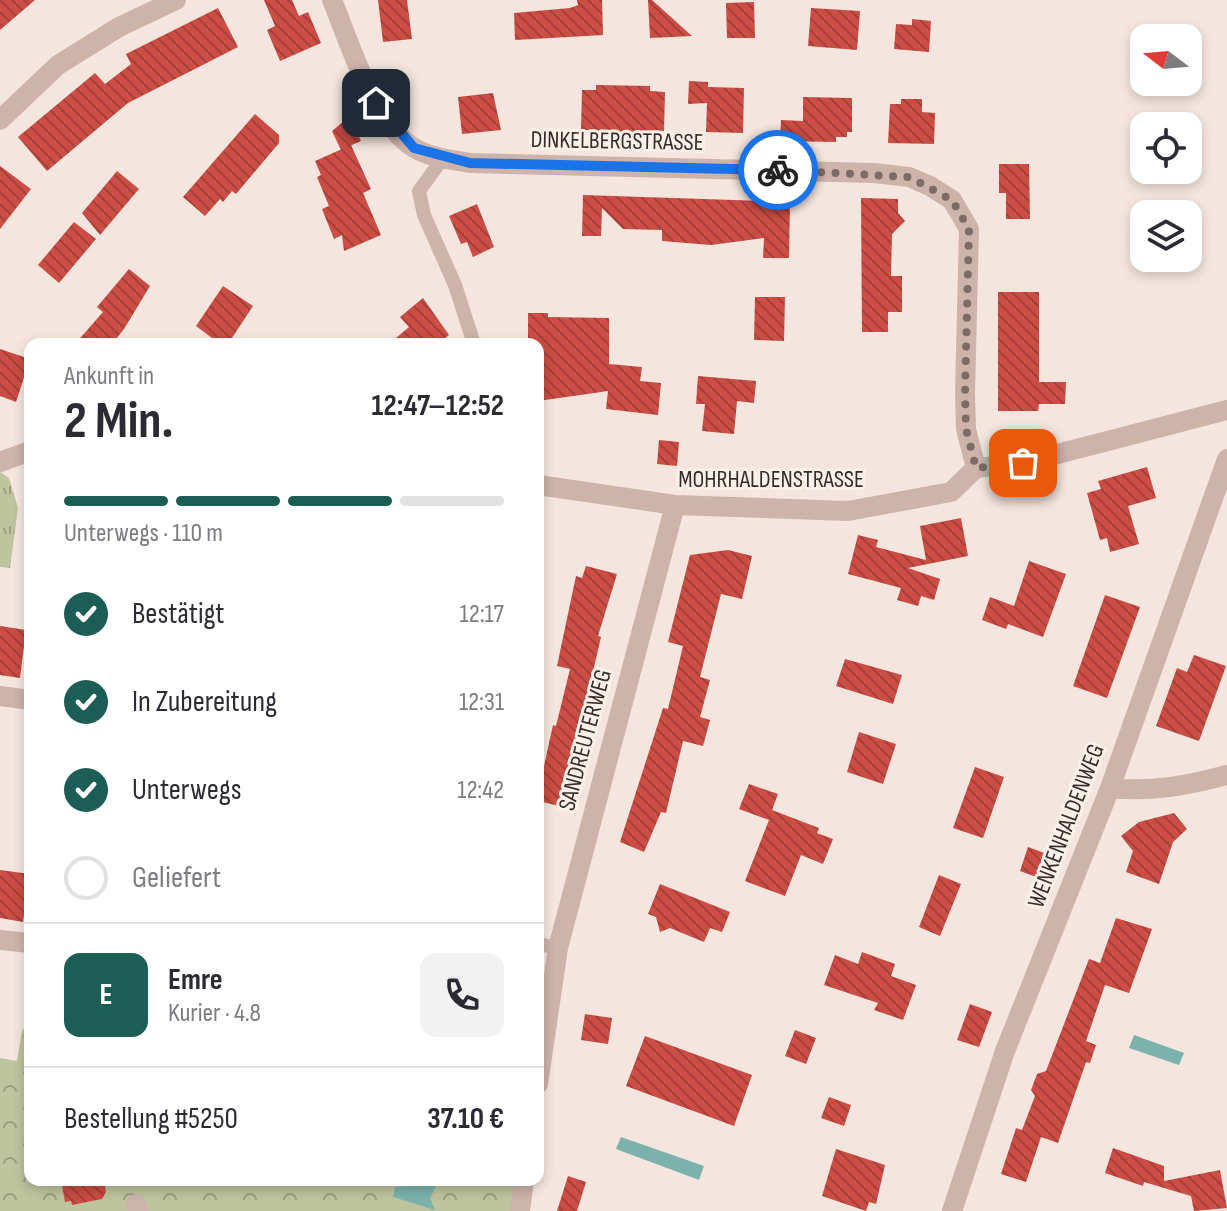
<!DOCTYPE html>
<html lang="de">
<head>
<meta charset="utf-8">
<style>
	body { margin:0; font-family:"Sofia Sans Condensed",sans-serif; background:#f2f2f3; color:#2b2b33; height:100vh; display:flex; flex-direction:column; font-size:30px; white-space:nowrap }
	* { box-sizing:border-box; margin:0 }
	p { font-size:26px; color:#7c7c81 }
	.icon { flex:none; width:44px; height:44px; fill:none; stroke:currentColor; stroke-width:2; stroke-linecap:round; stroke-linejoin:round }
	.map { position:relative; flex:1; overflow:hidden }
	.sheet { position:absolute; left:24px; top:338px; width:520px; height:848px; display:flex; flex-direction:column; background:#fff; border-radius:16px; box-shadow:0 4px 12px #0003 }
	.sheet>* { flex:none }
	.needle { width:52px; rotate:286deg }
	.tools { position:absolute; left:1130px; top:24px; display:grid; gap:16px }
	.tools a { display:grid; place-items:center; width:72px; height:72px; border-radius:16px; background:#fff; box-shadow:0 4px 12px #0003; font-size:40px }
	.pin { position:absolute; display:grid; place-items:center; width:68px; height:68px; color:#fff; margin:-34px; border-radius:16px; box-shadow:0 4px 12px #0006 }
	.courier { position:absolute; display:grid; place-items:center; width:80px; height:80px; margin:-40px; border:6px solid #1a73e8; border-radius:50%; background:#fff; color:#222; box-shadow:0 2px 10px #0007 }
	.headline em { font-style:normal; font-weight:700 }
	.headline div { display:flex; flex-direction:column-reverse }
	.headline { display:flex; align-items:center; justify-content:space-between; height:136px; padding:0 40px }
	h1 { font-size:52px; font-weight:700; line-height:60px }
	.bar { display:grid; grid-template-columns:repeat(4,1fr); gap:12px 8px; align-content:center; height:96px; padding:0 40px }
	.bar i { height:10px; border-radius:6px; background:#e1e1e2 }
	.bar .active { background:#1c5e56 }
	.bar p { grid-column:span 4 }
	.line { display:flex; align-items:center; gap:20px; padding:0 40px; border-top:2px solid #e1e1e2 }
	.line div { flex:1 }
	.round { display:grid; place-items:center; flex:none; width:84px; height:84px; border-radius:16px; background:#f2f2f3 }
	ol { padding:0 40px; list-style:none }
	li { display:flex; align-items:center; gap:24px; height:88px }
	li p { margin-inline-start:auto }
	li .icon { padding:8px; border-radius:50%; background:#1c5e56; color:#fff; stroke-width:4 }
	li:last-child { color:#7c7c81 }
	li i { width:44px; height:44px; border:4px solid #e1e1e2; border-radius:50% }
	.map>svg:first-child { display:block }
	.grass { fill:url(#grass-tufts) }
	.park { fill:url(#park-crowns) }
	.water { fill:#7bb2ab }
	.building { fill:url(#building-back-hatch) }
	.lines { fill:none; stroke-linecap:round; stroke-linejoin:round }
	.lane { stroke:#cdb3a9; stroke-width:14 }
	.street { stroke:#cdb3a9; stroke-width:20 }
	.done { stroke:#7b6c68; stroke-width:8; stroke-dasharray:0 14.4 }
	.route { stroke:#1a73e8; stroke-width:10 }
	.labels { text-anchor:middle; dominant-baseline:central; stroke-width:6; stroke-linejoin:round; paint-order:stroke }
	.street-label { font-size:24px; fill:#3a2b29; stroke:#fbf1eb }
</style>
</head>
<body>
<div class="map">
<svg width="1227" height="1211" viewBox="0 0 1227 1211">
	<defs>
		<pattern id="grass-tufts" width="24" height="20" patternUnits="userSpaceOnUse" patternTransform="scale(2)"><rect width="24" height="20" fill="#bec49d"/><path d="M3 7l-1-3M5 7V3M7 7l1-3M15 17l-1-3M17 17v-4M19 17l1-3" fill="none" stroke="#9b9f80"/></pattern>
		<pattern id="park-crowns" width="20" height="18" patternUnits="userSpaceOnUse" patternTransform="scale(2)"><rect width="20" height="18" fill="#bec49d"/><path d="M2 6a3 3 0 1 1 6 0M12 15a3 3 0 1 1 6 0" fill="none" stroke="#9b9f80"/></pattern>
		<pattern id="building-back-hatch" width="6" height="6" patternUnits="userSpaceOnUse" patternTransform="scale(2)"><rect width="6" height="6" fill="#cb4d44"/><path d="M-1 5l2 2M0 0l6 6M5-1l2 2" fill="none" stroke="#a64039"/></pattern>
	</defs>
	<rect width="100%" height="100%" fill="#f4e6de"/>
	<path class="grass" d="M0 472 9 478 18 508 10 568 0 567Z"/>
	<path class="park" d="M30 1020V1180H524L520 1211H0V1058L17 1061 22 1031Z"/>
	<path class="water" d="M1134 1035 1184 1053 1179 1065 1129 1048Z
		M621 1137 704 1166 699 1180 616 1149Z
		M433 1183 436 1186 430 1198 435 1210 393 1197 395 1187Z"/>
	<path class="building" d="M0 0H35L0 30Z
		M264 0H292L299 16 308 12 321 43 280 61 267 30 275 26Z
		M378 0H407L412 39 383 42Z
		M577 0H602L603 35 515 40 514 13 570 8 578 5Z
		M648 0H652L692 36 650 38Z
		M754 2 755 38H727L726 3Z
		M218 8 238 47 128 103 47 171 18 137 95 73 105 84 131 64 126 54Z
		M811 8 860 11 857 50 808 46Z
		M912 19 931 21 929 52 894 49 896 24 912 25Z
		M689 81 708 82V87L744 88 743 133 706 132 707 103 688 104Z
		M596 85 650 86V91L665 92 664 131H648V138H597V130H581L582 90H596Z
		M493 93 501 130 462 134 458 97Z
		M803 97 852 98V132H847V137H836V142L780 141 781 120 803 121Z
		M901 99H922V112L935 113 934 144 888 143 890 104H901Z
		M255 114 279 135V143L236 194 232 191 223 202 220 199 205 216 183 197Z
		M350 116 361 141 341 150 332 131Z
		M351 145 371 189 363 193 381 235 344 251 342 235 334 239 322 209 329 206 317 177 321 175 315 161Z
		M999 164H1029L1030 219H1006V193H999Z
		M0 166 31 189 0 229Z
		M117 171 139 189 100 235 82 213Z
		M583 195 790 202 789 258H763L764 238 711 245 662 241V230L623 229 602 208 601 236H582Z
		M861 198 898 199V213L905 221 892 234 891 276H902V312H888V332H862Z
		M477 204 494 247 473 257 467 242 461 244 449 216Z
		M74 222 96 239 59 283 38 265Z
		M129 269 150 286 124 329 112 344H75L103 312 97 307Z
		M223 286 253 306 228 344H220L196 326Z
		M998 292H1039V382H1066L1065 404H1039L1038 411H998Z
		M755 297H785L784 341 754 340Z
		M423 298 449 335 438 344H389L409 327 400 317Z
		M528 313H548V317L609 318V364L642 367 640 381 661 383 658 415 606 409 608 391 538 401V342H528Z
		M0 349 30 359 16 402 0 396Z
		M698 376 756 381 754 403 737 401 734 434 702 431 705 404H696Z
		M659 440 679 442 677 466 657 464Z
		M1147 467 1156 498 1128 506 1139 544 1110 552 1107 538 1100 540 1087 493 1101 489 1098 481Z
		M961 518 968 556 908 568 940 579 934 600 921 596 918 606 897 600 901 588 848 574 858 535 878 540 876 547 926 560 920 526Z
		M728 550 752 556 742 599 721 594 700 677 710 680 700 717 710 720 703 746 683 741 666 813 661 812 644 852 620 842 663 708 668 709 683 646 668 642 690 555Z
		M1029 561 1066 574 1043 637 1008 624 1006 629 982 620 990 597 1014 606Z
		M586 566 617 574 598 636 601 637 584 710 596 713 588 743 578 741 568 808 538 801V764L544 766 553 725 556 726 570 669 557 666 576 576 582 578Z
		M1105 595 1140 607 1107 698 1073 686Z
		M0 626 26 630 20 678 0 675Z
		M1194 655 1226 666 1199 741 1156 726 1177 668 1187 672Z
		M845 659 902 675 893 704 836 686Z
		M859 732 896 744 883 784 847 772Z
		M975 767 1004 777 983 838 953 828Z
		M749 784 778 794 772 810 819 828 817 833 833 839 823 864 801 855 785 896 745 881 769 820 739 809Z
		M1174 813 1187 829 1173 842 1159 884 1126 872 1133 851 1121 836 1139 822Z
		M1028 847 1050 855 1042 879 1020 871Z
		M0 870 30 874 23 922 0 918Z
		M939 875 961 884 940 936 919 927Z
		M660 884 730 912 722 932 710 928 704 942 670 928 660 932 656 917 648 914Z
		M1116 918 1152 929 1129 993 1105 985 1086 1041 1096 1045 1090 1063 1086 1062 1058 1143 1041 1137 1026 1182 1001 1174 1016 1128 1022 1130 1035 1096 1031 1090 1037 1074 1046 1071 1089 959 1100 963Z
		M862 952 895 964 891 976 916 985 903 1020 874 1010 878 1003 824 985 835 955 858 964Z
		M970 1004 992 1012 979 1047 957 1040Z
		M585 1014 612 1018 608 1044 581 1040Z
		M795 1030 816 1038 806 1064 785 1056Z
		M645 1036 752 1075 734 1126 626 1086Z
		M829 1097 851 1105 844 1126 821 1118Z
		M1113 1148 1164 1166V1181L1220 1170 1227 1208 1194 1211 1191 1196 1144 1182 1143 1186 1105 1173Z
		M836 1149 885 1165 876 1204 869 1202 866 1211 822 1196Z
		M568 1176 586 1182 577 1211H557Z
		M61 1180H104L106 1192 102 1199 72 1205 71 1201 65 1202Z"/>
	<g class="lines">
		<path class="lane" d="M443 158 419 191 424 215 455 285 474 344
			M538 944 558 948"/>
		<path class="street" d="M332 0C349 41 375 127 416 149 432 158 452 160 470 163L874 173 909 177 930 186 952 200 969 229 965 393 966 429 976 468
			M0 120 58 65 119 27 176 0
			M0 462 30 451
			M538 485 675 505 848 511 951 492 976 468 1023 463 1227 410
			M0 696 30 700
			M1110 788C1151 792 1187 786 1227 775
			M0 940 30 943
			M538 1084 558 948 675 505
			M136 1204 138 1211
			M520 1211 524 1180
			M952 1211 1005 1051 1110 788 1227 459"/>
	</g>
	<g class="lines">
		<path class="done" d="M778 170 909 177 952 200 969 229 965 393 966 429 976 468 1023 463"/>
		<path class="route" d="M376 103 414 148 470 163 778 170"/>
	</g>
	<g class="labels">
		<g class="street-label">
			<text transform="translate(617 141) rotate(1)">DINKELBERGSTRASSE</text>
			<text x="771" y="479">MOHRHALDENSTRASSE</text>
			<text transform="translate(585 740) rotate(-75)">SANDREUTERWEG</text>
			<text transform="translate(1066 826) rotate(-69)">WENKENHALDENWEG</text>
		</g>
	</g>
</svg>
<div class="tools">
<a><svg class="needle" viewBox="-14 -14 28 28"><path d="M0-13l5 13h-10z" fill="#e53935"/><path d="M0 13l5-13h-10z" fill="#7c7c81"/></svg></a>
<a><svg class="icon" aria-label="locate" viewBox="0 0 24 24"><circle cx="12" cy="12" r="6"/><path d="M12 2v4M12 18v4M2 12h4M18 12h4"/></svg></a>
<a><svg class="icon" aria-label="layers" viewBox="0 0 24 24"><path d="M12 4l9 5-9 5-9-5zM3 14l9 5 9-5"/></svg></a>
</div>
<div class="pin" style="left:1023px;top:463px;background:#ea580c"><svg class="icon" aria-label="bag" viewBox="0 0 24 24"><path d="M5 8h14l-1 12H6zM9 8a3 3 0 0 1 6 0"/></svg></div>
<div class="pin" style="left:376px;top:103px;background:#1f2937"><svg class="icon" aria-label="home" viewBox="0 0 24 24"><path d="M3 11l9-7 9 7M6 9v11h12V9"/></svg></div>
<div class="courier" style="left:778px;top:170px"><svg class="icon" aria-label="bike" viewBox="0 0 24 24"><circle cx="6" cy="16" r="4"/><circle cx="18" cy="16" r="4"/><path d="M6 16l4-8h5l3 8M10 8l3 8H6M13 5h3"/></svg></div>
<section class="sheet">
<div class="headline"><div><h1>2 Min.</h1><p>Ankunft in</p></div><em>12:47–12:52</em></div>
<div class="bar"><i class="active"></i><i class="active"></i><i class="active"></i><i></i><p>Unterwegs · 110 m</p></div>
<ol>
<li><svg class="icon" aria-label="check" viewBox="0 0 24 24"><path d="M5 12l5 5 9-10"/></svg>Bestätigt<p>12:17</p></li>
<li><svg class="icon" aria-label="check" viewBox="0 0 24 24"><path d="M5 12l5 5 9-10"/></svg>In Zubereitung<p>12:31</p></li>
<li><svg class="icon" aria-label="check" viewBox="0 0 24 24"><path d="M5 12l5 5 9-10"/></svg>Unterwegs<p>12:42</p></li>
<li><i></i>Geliefert</li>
</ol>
<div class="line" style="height:144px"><b class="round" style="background:#1c5e56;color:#fff">E</b><div><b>Emre</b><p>Kurier · 4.8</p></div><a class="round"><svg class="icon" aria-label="phone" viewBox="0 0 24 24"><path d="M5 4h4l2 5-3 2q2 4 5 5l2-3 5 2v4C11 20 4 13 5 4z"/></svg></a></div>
<div class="line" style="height:104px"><div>Bestellung #5250</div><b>37.10 €</b></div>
</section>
</div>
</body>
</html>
